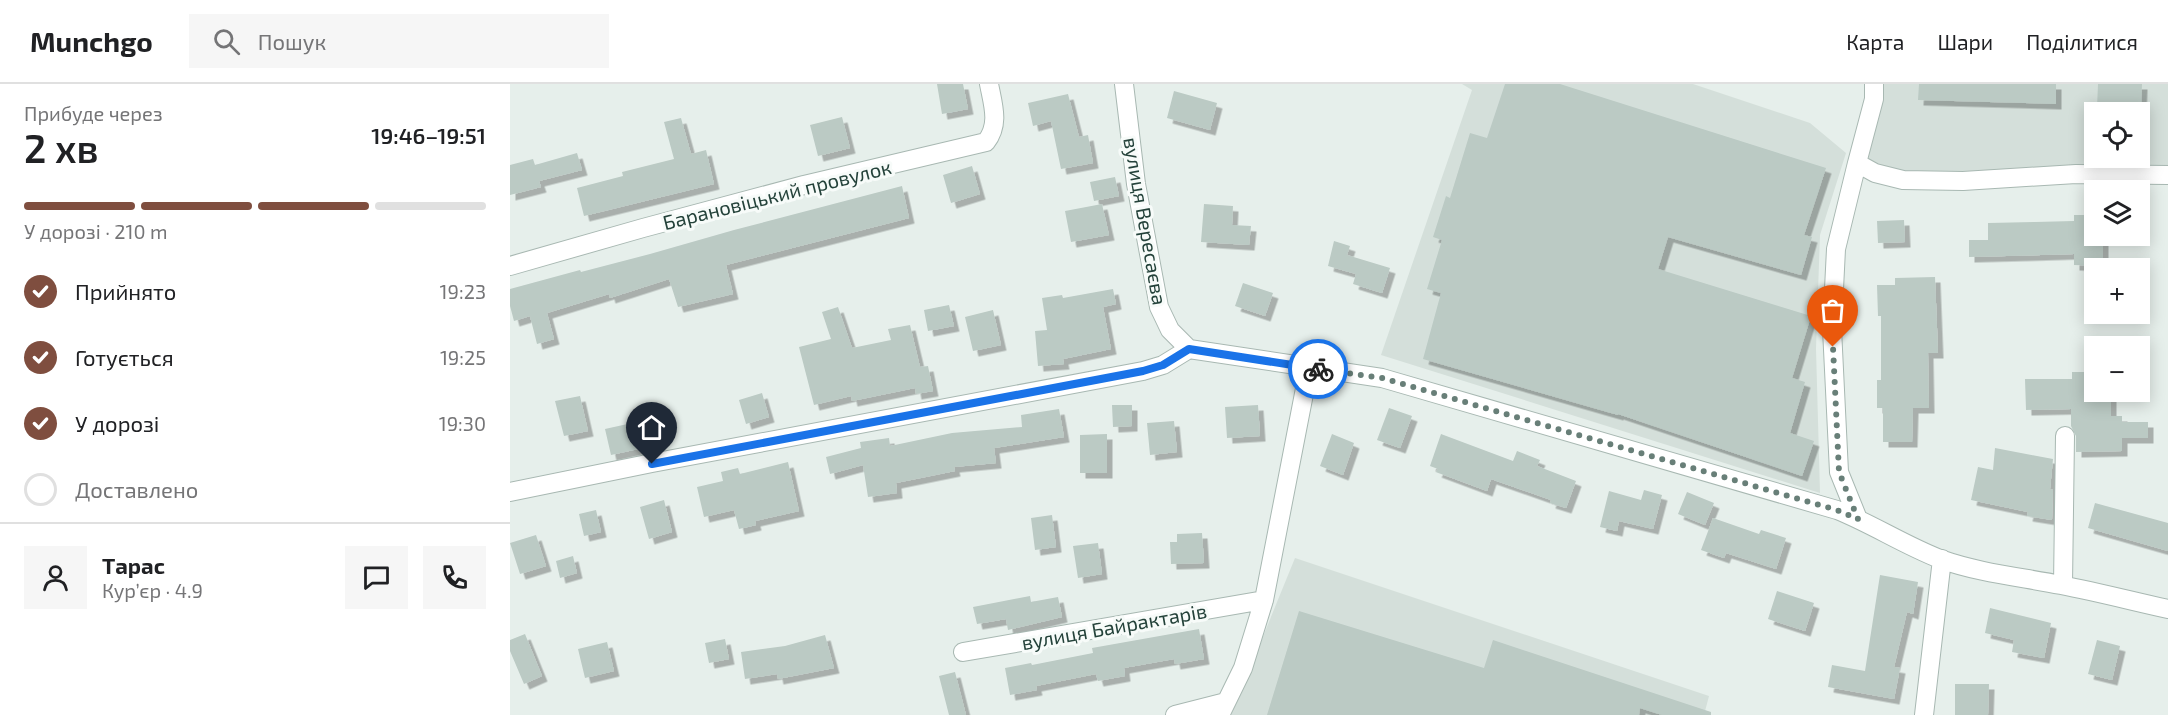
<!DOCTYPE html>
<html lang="uk">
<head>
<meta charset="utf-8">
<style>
	body { margin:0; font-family:"Exo 2",sans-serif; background:#f6f6f6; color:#202124; height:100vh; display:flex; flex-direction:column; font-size:22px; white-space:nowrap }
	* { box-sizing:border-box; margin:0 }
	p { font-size:20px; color:#757577 }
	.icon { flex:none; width:33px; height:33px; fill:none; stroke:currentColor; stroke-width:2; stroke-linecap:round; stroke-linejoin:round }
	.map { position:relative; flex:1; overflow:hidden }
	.drawer { display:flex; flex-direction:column; background:#fff; width:510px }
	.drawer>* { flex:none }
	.tools { position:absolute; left:1574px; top:18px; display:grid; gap:12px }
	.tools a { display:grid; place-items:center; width:66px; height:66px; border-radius:0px; background:#fff; box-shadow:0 3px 15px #0003; font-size:30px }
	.pin { position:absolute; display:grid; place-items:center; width:51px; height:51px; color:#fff; margin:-62px -26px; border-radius:50% 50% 50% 0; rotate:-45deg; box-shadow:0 0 6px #0007 }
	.pin .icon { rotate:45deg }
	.courier { position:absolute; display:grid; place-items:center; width:60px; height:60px; margin:-30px; border:4px solid #1a73e8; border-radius:50%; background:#fff; color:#222; box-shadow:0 2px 8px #0007 }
	.summary em { font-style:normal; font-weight:600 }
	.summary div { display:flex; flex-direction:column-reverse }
	.summary { display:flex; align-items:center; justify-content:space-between; height:102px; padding:0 24px }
	h1 { font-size:39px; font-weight:600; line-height:45px }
	.bar { display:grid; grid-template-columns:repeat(4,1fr); gap:9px 6px; align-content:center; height:72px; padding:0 24px }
	.bar i { height:8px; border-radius:4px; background:#e0e0e0 }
	.bar .active { background:#7f4e3f }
	.bar p { grid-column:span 4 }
	.line { display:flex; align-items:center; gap:15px; padding:0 24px; border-top:2px solid #e0e0e0 }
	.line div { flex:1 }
	.round { display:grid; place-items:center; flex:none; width:63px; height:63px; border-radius:0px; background:#f6f6f6 }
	ol { padding:0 24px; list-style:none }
	li { display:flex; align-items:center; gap:18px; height:66px }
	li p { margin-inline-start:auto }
	li .icon { padding:6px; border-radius:50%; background:#7f4e3f; color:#fff; stroke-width:4 }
	li:last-child { color:#757577 }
	li i { width:33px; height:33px; border:3px solid #e0e0e0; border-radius:50% }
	header { display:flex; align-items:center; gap:36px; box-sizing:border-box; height:84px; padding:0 30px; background:#fff; border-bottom:2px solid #e0e0e0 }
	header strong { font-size:28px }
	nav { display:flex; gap:33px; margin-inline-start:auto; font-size:21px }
	.search { width:420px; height:54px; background:#f6f6f6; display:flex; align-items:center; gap:15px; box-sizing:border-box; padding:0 21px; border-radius:0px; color:#757577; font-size:22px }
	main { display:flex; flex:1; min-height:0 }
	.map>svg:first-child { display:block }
	.built { fill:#d4dfda; fill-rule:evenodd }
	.building { fill:#bbcac4; filter:url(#shadow) }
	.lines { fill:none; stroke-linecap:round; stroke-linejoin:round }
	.minor-casing { stroke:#a8b8b2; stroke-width:20 }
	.minor { stroke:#fff; stroke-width:18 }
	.done { stroke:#687f78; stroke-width:6; stroke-dasharray:0 10.8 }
	.route { stroke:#1a73e8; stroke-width:8 }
	.labels { text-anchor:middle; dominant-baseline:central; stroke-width:6; stroke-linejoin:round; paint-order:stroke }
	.street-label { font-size:20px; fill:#24423a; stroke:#f7fbf9 }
</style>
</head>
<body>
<header>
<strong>Munchgo</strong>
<div class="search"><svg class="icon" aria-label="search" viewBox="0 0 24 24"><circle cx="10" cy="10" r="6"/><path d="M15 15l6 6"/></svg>Пошук</div>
<nav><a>Карта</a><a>Шари</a><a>Поділитися</a></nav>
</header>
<main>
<section class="drawer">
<div class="summary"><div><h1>2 хв</h1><p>Прибуде через</p></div><em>19:46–19:51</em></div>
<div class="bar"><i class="active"></i><i class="active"></i><i class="active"></i><i></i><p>У дорозі · 210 m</p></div>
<ol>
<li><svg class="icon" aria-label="check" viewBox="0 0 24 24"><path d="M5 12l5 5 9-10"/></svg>Прийнято<p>19:23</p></li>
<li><svg class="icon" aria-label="check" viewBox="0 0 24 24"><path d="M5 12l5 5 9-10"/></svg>Готується<p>19:25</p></li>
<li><svg class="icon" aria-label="check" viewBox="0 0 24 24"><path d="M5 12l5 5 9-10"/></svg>У дорозі<p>19:30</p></li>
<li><i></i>Доставлено</li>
</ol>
<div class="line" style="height:108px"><a class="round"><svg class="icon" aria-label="person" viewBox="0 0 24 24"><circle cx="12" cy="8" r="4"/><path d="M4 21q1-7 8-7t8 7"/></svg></a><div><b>Тарас</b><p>Кур’єр · 4.9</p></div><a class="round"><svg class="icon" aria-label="chat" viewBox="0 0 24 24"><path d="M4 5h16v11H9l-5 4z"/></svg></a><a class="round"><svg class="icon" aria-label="phone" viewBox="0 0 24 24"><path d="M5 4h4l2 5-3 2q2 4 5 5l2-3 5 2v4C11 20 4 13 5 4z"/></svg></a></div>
</section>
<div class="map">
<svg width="1658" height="631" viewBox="0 0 1658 631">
	<defs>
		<filter id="shadow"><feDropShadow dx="5.5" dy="5.5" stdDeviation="0" flood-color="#0004"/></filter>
	</defs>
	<rect width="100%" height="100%" fill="#e6efeb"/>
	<path class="built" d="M952 0H1183L1300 39 1336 69 1310 151 1306 265 1310 409 871 271 962 6Z
		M1364 0H1658V91L1393 96 1347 79ZM1584 28H1629V74H1584Z
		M785 474 1199 612 1194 631H721Z"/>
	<path class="building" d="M427 0H453L458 25 432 30Z
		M995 0H1050L1316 84 1294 151 1302 153 1291 191 1158 153 1148 185 1301 232 1282 294 1295 298 1280 349 1304 357 1292 392 1108 330V331L913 275 931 209 917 205 932 156 923 153 936 112 940 114 960 49 977 54Z
		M1409 0H1546V20L1408 16Z
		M1588 0H1632L1631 26 1587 24Z
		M664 7 707 19 700 46 657 34Z
		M558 10 569 53 578 51 583 79 551 85 541 37 523 42 518 19Z
		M332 33 340 64 308 72 300 41Z
		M171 34 181 70 196 66 204 100 74 132 67 104 113 92 112 88 164 75 154 38Z
		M67 69 72 86 29 97 31 103 0 111V81L23 75 25 81Z
		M462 82 470 110 441 119 433 91Z
		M605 93 609 112 584 117 580 98Z
		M392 102 399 134 216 181 223 210 168 223 159 195 100 214 99 210 37 229 44 255 27 260 20 232 4 237 0 222V205L70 186 71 188 140 170 224 146Z
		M592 120 599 151 561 158 555 127Z
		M694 120 723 122 722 141 741 142 739 161 691 158Z
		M1564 131H1584V152H1593V182L1564 181V170L1459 173V156H1478V139L1564 137Z
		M1394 136 1395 158 1368 159 1367 137Z
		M824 157 840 162 837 171 880 184 872 209 843 200 846 190 818 182Z
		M1425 193 1428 269H1418L1419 324H1403L1402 358H1373V324H1367V296H1371V232H1368L1367 201H1385V194Z
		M733 199 763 209 755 232 725 222Z
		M603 205 606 220 593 223 601 265 553 275 554 280 528 282 525 247 537 246 532 214 552 211 553 214Z
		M439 221 444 242 418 247 414 226Z
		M328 223 342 264 381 256 378 245 400 241 410 283 418 282 423 307 406 310 405 304 342 317 341 312 304 321 289 263 321 255 312 228Z
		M483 226 491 261 463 267 455 233Z
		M1562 288H1583V310H1601V332H1612V338H1638V354H1612V367L1566 368V352L1561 342V325L1516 326 1515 295H1562Z
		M252 309 259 333 236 340 229 316Z
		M70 312 78 347 54 352 45 317Z
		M602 321H622V342L603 343Z
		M748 321 750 352 717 354 715 323Z
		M879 324 902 332 890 364 867 356Z
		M549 325 554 353 484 364 486 379 444 383 445 387 386 399 387 409 358 413 353 381 320 390 316 373 351 364 350 358 379 354 380 362 442 349 512 343 511 331Z
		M131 337 137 363 101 371 95 345Z
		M664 337 667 368 640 371 637 339Z
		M597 350V389H570V351Z
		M822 350 844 359 833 391 810 382Z
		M931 350 1003 377 1007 367 1030 376 1027 382 1066 397 1056 424 1040 419 1041 416 981 395 977 407 926 388 928 385 920 382Z
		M1485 364 1543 375 1540 405 1543 406 1542 436 1517 432 1518 428 1461 416 1468 383 1483 386Z
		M278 378 289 427 245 437 246 441 229 445 224 426 194 433 187 403 213 397 211 388 228 384 230 390Z
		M1134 406 1152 411 1143 445 1109 437 1107 447 1090 443 1099 407 1131 416Z
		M1177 408 1204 419 1195 441 1168 430Z
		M154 416 162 448 139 455 130 423Z
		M1585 419 1658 439V467L1578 444Z
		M86 426 91 448 74 452 69 430Z
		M542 431 546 463 525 466 521 434Z
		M1203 434 1249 450 1251 446 1276 454 1266 485 1216 469 1214 474 1191 466Z
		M692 449 694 479 661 480 660 458H667V450Z
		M26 451 36 482 10 490 0 459Z
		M588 459 592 490 568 494 563 462Z
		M63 472 67 489 50 494 46 477Z
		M1370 491 1408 498 1403 530 1397 528 1384 583 1390 584 1384 615 1318 603 1322 581 1355 587Z
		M1267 507 1304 519 1295 547 1258 535Z
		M520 512 521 518 548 513 552 533 498 546 496 535 467 540 463 523Z
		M1480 524 1541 539 1534 574 1502 568 1504 556 1475 549Z
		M789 527 974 584 983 556 1201 628V631H1152L1130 624 1129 631H757Z
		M689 545 694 575 665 580 664 575 614 584 615 592 588 597 586 590 526 602 527 606 500 611 495 584 521 579 522 581 583 569 582 564Z
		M15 550 32 592 14 600 0 567V556Z
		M315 551 324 584 268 595 267 590 235 595 231 568 275 562Z
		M215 555 219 575 199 579 195 559Z
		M1587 556 1610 562 1602 596 1578 590Z
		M97 558 104 587 75 594 68 565Z
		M445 588 456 631H439L429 592Z
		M1445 600H1479L1478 631H1445Z"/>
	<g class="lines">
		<defs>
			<path id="minor" d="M614 0 626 100 649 223 660 246 679 265
				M1347 79 1364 15V0
				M0 182 133 144 294 101 476 58C490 40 483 21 479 0
				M0 408 142 379 633 287 653 281 679 265 872 294 1327 426C1362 440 1394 461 1430 475 1469 489 1511 493 1551 501 1587 508 1622 517 1658 525
				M1348 435 1329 388 1322 245 1326 165 1347 79 1365 89 1393 96 1453 97 1566 90 1658 91
				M1553 501 1555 352
				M453 568 754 516
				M665 631 716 618
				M710 631 733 584 754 516 799 284
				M1414 631 1432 475"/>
		</defs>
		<use href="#minor" class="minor-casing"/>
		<use href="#minor" class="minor"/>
	</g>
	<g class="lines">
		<path class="done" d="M808 285 872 294 1327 426 1348 435 1329 388 1323 263"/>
		<path class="route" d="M142 380 633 287 653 281 679 265 808 285"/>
	</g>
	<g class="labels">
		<g class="street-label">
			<text transform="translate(267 110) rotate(-14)">Барановіцький провулок</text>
			<text transform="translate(636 137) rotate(80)">вулиця Вересаєва</text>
			<text transform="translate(604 542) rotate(-10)">вулиця Байрактарів</text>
		</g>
	</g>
</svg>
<div class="tools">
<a><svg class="icon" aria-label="locate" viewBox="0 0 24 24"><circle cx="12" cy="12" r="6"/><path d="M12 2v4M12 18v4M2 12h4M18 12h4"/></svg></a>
<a><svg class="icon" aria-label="layers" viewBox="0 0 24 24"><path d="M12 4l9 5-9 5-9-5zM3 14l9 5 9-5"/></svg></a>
<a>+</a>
<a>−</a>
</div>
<div class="pin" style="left:1323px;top:263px;background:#ea580c"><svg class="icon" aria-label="bag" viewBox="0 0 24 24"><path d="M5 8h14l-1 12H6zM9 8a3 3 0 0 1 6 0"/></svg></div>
<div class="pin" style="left:142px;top:380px;background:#1f2937"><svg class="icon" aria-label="home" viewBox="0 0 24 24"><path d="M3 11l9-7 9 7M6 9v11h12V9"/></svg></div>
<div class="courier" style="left:808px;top:285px"><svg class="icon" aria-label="bike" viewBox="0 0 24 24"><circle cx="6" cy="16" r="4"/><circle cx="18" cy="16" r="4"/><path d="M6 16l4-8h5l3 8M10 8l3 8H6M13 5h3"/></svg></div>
</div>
</main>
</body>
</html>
